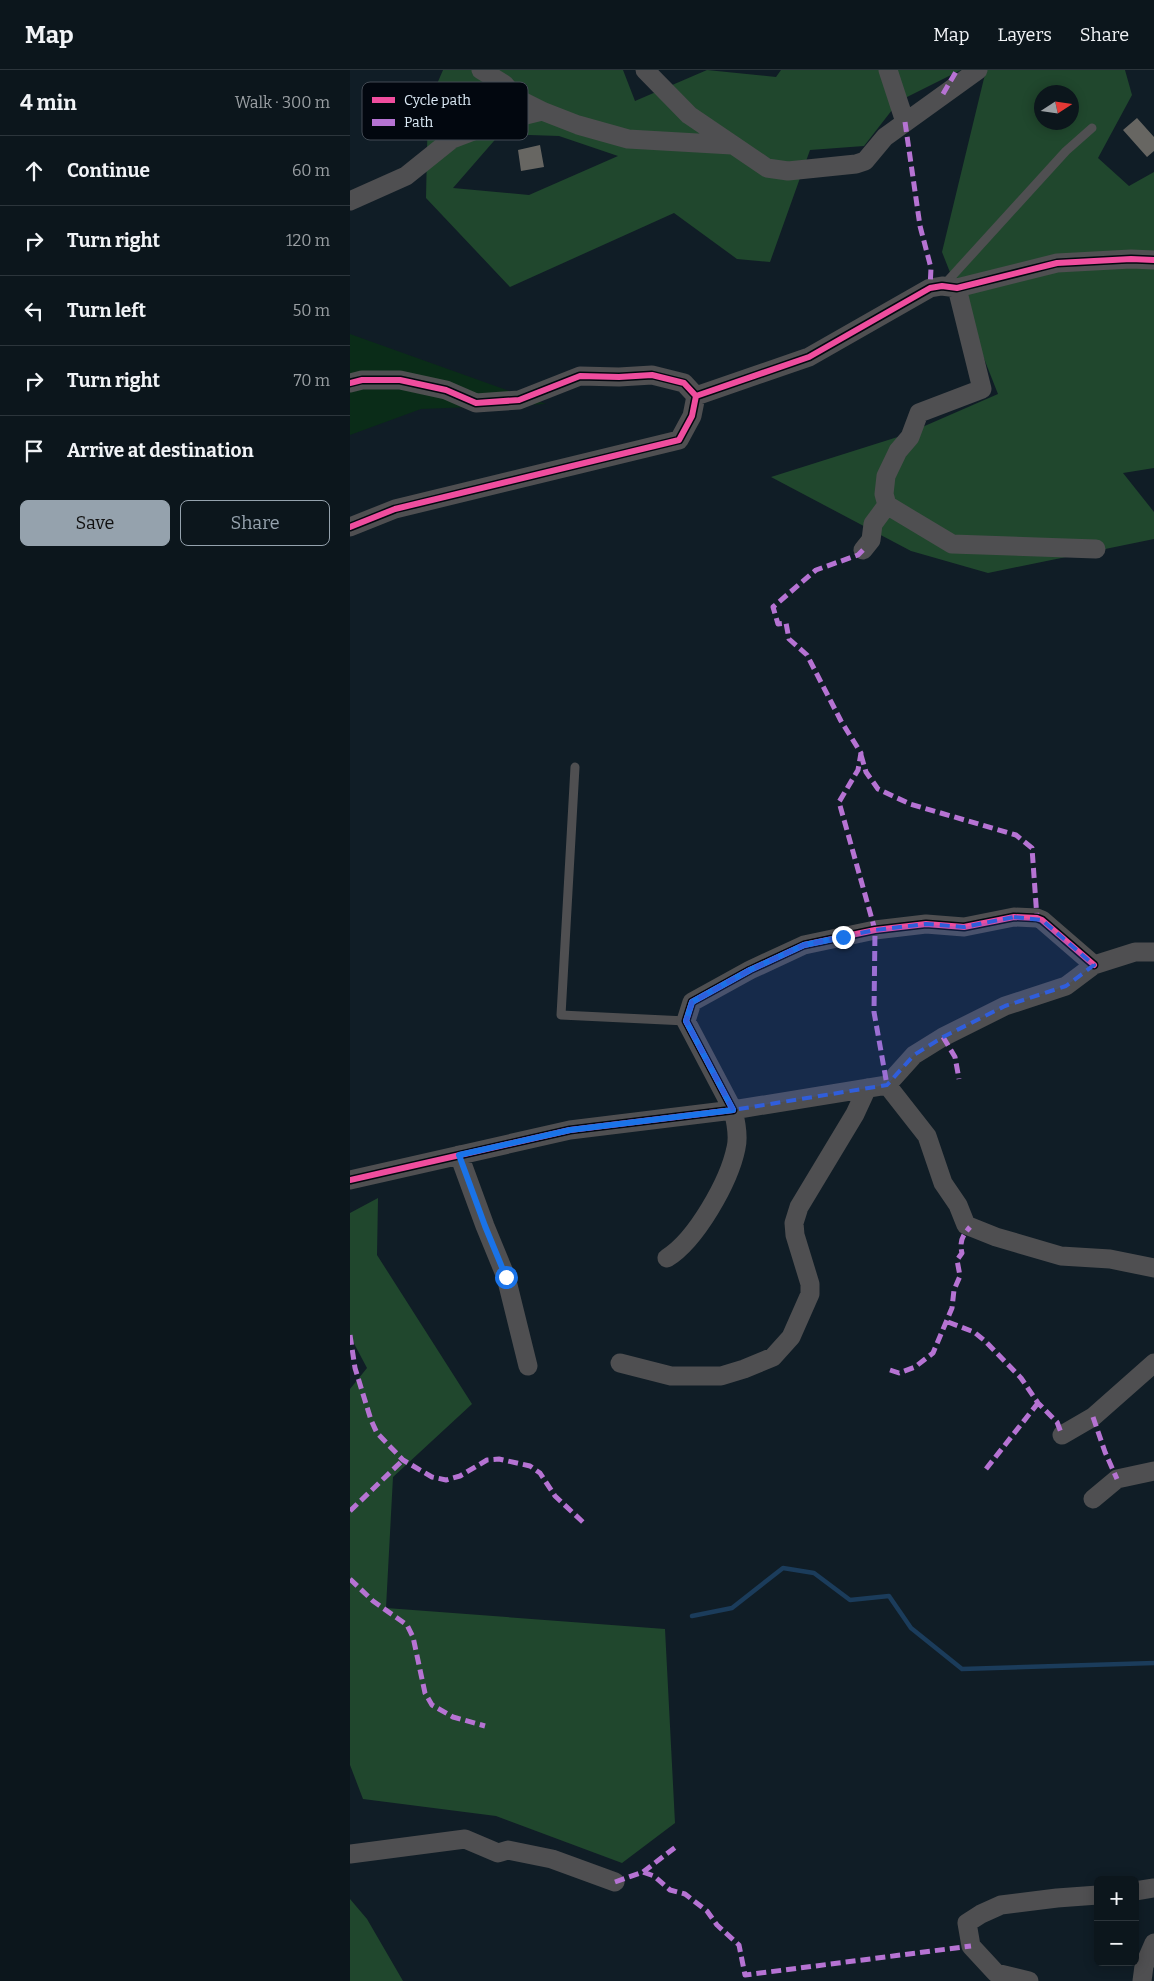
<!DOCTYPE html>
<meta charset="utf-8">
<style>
:root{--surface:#0c161c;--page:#1a2329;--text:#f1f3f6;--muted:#9a9fa3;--line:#2c353b;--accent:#95a2ad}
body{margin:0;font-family:Bitter,serif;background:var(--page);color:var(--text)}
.controls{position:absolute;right:15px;bottom:15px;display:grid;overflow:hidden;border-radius:8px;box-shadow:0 2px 12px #0003}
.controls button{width:45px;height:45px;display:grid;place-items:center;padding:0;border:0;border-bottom:1px solid var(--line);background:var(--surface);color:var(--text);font:25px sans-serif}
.compass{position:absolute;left:684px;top:15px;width:45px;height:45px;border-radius:50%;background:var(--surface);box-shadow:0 2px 12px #0003;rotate:78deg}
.stop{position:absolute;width:15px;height:15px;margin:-11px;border:4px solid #1a73e8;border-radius:50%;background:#fff}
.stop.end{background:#1a73e8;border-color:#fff;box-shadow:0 1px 5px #0008}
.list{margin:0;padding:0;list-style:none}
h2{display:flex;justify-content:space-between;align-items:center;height:65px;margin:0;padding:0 20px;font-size:21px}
h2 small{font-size:16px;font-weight:400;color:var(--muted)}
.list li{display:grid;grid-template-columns:32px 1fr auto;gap:15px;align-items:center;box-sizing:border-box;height:70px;padding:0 20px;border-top:1px solid var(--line)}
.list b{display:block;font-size:19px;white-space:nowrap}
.list em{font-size:16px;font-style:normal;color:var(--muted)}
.actions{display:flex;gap:10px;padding:15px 20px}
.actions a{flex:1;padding:11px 0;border:1px solid var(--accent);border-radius:8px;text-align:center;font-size:18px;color:var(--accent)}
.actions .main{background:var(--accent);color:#111}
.icon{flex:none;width:28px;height:28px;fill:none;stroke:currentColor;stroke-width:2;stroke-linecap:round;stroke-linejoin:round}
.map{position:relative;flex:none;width:804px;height:1911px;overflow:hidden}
header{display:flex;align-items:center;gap:30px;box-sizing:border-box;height:70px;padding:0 25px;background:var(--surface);border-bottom:1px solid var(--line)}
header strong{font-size:24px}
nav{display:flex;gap:28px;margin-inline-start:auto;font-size:18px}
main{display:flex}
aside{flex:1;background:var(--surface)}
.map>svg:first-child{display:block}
.green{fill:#0a2c18}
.forest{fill:#20472d;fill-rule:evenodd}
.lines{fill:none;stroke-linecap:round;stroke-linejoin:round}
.stream{stroke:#1b3c5b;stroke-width:4.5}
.building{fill:#676662}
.service{stroke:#4f4f51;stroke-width:9}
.minor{stroke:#4f4f51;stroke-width:19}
.quiet{stroke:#b673d3;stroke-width:5;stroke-dasharray:10 5;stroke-linecap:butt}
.cycleway-casing{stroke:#02070f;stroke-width:9}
.cycleway{stroke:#ef4d9e;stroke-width:6}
.route{stroke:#1a73e8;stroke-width:6}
.marked{fill:#305edb;fill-opacity:0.2;stroke:#305edb;stroke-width:4;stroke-dasharray:10 6;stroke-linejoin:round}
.key{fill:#02070f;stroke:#434b54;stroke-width:1}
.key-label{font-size:14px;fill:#dceaf6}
</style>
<header>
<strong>Map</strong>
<nav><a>Map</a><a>Layers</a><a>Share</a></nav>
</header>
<main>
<aside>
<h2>4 min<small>Walk · 300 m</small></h2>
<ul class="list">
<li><svg class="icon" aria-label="ahead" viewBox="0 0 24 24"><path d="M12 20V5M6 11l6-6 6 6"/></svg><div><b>Continue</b></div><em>60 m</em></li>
<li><svg class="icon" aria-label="right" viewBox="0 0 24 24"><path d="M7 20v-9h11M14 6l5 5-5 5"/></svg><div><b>Turn right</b></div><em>120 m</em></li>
<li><svg class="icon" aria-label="left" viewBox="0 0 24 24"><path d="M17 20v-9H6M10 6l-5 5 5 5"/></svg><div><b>Turn left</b></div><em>50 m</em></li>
<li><svg class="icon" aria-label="right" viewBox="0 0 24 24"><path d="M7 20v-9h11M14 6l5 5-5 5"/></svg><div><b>Turn right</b></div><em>70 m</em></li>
<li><svg class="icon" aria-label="arrive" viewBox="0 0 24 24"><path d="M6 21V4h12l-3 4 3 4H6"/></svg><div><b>Arrive at destination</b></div></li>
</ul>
<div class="actions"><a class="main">Save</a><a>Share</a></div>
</aside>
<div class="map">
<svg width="804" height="1911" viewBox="0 0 804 1911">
<rect width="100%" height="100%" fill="#101d26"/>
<path class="green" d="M0,264L196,334L71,339L0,365Z"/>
<path class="forest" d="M93,0H273L285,31L357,0L426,7L431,0H611L549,31L514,76L460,80L420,192L387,189L324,143L160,217L76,128L78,35ZM150,64L209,66L268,86L179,125L103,118Z
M636,0H775L782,25L748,88L779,116L804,102V398L773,403L804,442V469L638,503L561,481L421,407L554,365L648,324L592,182ZM692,22H722V52H692Z
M28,1128L27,1185L122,1334L43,1407L36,1538L315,1559L325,1753L272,1793L146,1746L13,1729L0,1695V1319L17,1298L0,1266V1143Z
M0,1829L17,1849L53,1911H0Z"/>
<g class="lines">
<path class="stream" d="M342,1546L382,1538L433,1498L464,1503L500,1530L539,1526L561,1558L612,1599L804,1593"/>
</g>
<path class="building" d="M787,48L804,67V81L797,87L773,60Z
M190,75L194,97L171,101L168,80Z"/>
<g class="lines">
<path class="service" d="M593,216L716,81L742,58
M225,697L211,945L336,951"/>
<path class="minor" d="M131,0L154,14L166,28L192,41L228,55L278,69L382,75
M295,0L339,45L417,98L438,101L506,94L515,91L535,67L628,0
M538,0L555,52
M0,131L56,106L102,69L144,53L192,41
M0,313L12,310H50L96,320L126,333L169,330L230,306L269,307L302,305L334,313L346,326L342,346L329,370L45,439L0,457
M346,326L459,287L580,218L592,216L607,218L707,193L781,189L804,190
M537,435L602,474L746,479
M513,480L521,470L523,454L537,435L534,424L536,406L548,381L560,367L569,343L632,319L607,218
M537,1015L577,1066L593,1113L608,1135L616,1155L646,1167L711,1186L760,1189L804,1198
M109,1085L135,1156L156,1207L178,1296
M0,1110L220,1060L383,1040L336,951L342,932L400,900L454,875L525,860L576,854L614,857L664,847L687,848L692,850L744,895
M317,1188C346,1170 379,1112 386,1078C389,1066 386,1052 383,1040L537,1015L564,985L593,967L655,936L716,916L744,895L785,882H804
M270,1293L321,1306H371L394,1299L423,1287L441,1267L460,1224V1214L445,1165L444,1153L449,1137L505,1044L517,1018
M712,1365L743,1347L804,1293
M743,1429L767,1409L804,1401
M0,1784L115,1769L148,1783L158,1780L202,1789L265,1812
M785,1821L804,1818
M679,1911L646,1903L621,1876L617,1853L631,1844L651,1835L707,1828L748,1825
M792,1911L794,1896L804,1873"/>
<path class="quiet" d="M593,24L607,0
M555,52L570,156L581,198L580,218
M513,480L508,485L466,500L423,537L428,554L436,553L439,569L457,585L491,651L511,683L508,700L489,732L525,860L524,942L537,1015
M511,685L516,702L528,719L560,734L666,765L682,778L687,848
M593,967L605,987L609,1009
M598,1252L624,1262L635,1271L671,1308L688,1333L707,1352L712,1365
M0,1265L5,1298L21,1350L27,1363L53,1390L82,1407L96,1410L110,1406L137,1390L149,1389L180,1396L190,1403L205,1426L236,1455
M540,1300L549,1303L565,1297L583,1283L602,1238L604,1220L610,1206L607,1190L612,1183C609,1171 613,1165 620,1157
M743,1347L755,1382L767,1409
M636,1399L688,1333
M0,1441L53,1390
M0,1509L23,1531L57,1555L63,1567L75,1623L82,1635L103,1647L135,1656
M293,1802L327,1776
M265,1812L293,1802L304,1806L320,1820L335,1824L357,1841L367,1855L389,1875L395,1905L621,1876"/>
<g class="cycleway-casing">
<path id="cycleway" d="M0,313L12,310H50L96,320L126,333L169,330L230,306L269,307L302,305L334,313L346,326L342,346L329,370L45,439L0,457
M346,326L459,287L580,218L592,216L607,218L707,193L781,189L804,190
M0,1110L220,1060L383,1040L336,951L342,932L400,900L454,875L525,860L576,854L614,857L664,847L687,848L692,850L744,895"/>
</g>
<use href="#cycleway" class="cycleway"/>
</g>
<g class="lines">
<path class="route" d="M156,1207L135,1156L109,1085L220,1060L383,1040L336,951L342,932L400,900L454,875L493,867"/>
</g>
<path class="marked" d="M664,847L692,850L744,895L716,916L655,936L593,967L564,985L537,1015L383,1040L336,951L342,932L400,900L454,875L525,860L576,854L614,857Z"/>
<rect x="12" y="12" width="166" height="58" rx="8" class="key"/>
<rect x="22" y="27" width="23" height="6" fill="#ef4d9e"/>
<rect x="22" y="49" width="23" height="7" fill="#b673d3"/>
<g class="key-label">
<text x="54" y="35">Cycle path</text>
<text x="54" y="57">Path</text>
</g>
</svg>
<div class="controls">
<button>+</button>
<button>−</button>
</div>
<svg class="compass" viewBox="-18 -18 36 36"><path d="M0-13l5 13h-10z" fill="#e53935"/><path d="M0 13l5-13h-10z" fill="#9a9fa3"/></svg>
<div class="stop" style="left:156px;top:1207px"></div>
<div class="stop end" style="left:493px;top:867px"></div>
</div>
</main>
